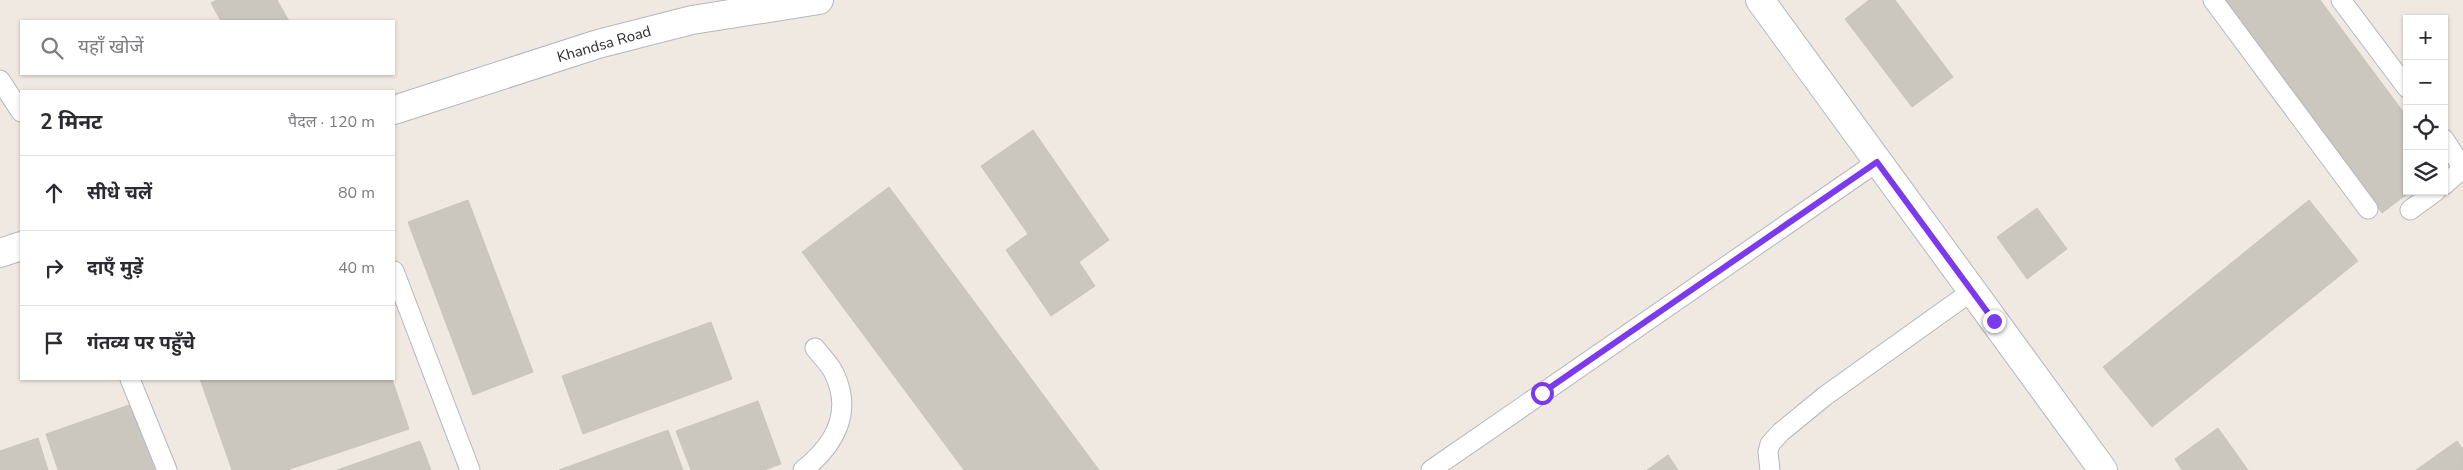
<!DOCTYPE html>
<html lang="hi">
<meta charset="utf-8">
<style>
:root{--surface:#fff;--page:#f7f7f7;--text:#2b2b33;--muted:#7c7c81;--line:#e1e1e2}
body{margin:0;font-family:"Nunito Sans","Noto Sans Devanagari",sans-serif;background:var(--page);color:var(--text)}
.controls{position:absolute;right:15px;top:15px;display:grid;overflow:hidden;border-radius:0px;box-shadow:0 1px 4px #0004}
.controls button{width:45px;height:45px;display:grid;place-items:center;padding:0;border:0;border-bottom:1px solid var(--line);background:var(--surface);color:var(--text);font:25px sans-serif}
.stop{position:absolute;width:15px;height:15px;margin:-11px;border:4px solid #7c3aed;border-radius:50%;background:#fff}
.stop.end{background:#7c3aed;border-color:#fff;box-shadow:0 1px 5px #0008}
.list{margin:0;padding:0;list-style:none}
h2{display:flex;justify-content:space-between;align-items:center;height:65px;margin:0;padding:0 20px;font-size:21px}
h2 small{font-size:16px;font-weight:400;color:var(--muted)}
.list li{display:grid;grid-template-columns:32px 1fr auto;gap:15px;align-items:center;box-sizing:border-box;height:75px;padding:0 20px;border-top:1px solid var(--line)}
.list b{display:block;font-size:19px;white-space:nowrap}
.list em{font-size:16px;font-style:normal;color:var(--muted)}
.icon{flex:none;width:28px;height:28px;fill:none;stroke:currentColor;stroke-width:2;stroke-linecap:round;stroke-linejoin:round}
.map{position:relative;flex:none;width:2463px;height:470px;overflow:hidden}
.search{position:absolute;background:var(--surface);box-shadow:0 1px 4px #0004;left:20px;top:20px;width:375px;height:55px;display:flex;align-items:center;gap:12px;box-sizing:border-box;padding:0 18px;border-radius:0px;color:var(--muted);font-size:19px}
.panel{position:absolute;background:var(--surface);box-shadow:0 1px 4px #0004;left:20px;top:90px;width:375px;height:290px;border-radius:0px}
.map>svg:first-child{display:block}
.building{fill:#cbc7bf;stroke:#cbc5ba}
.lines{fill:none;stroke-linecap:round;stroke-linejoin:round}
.lane-casing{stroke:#b4b7c1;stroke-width:21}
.street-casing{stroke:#b4b7c1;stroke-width:30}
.secondary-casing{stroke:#b4b7c1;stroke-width:30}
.lane{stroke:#fff;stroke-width:19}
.street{stroke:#fff;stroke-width:28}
.secondary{stroke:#fff;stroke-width:28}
.route{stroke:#7c3aed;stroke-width:6}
.labels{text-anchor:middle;stroke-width:4.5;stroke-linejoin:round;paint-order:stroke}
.street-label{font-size:15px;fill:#2e2e2e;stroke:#fff}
</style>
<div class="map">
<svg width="2463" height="470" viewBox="0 0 2463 470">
<rect width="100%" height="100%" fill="#efe9e1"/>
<path class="building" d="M217,0H277L289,21H221L211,3Z
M1869,0H1895L1953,77L1912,107L1845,19Z
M2225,0H2320L2407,117V191H2411L2382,213Z
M1033,130L1109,240L1079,262L1095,286L1051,316L1006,250L1028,234L981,166Z
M889,187L1099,470H964L802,252Z
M468,200L533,372L473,395L408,222Z
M2309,200L2358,261L2152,427L2103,367Z
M2037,208L2067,249L2027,279L1997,237Z
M711,322L732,379L583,434L562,376Z
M200,379H392L409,429L287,470H232Z
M758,401L781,464L764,470H691L676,431Z
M132,404L155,470H58L46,434Z
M2218,428L2248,470H2182L2175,459Z
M668,430L683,470H559Z
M38,438L48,470H0V451Z
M420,441L431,470H337Z
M2457,441L2463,449V470H2416Z
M1668,455L1678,470H1647Z"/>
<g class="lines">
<g class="lane-casing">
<path id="lane" d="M2213,0L2368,209
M2341,0L2407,88
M0,80L21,112
M2444,139L2459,162L2460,171L2444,185
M2410,210L2436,191
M394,271L470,470
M130,379L167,470
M803,470C835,445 853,412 834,373C830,364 821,356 815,348
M1431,470L1877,162
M1770,470L1768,452L1770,444L1781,432L1825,396L1972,291"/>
</g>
<g class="street-casing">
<path id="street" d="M1760,0L2103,470"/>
</g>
<g class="secondary-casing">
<path id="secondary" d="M394,110L598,44L692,20L819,0
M0,253L21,246"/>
</g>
<use href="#lane" class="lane"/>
<use href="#street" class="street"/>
<use href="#secondary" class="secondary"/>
</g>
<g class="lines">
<path class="route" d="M1542,393L1877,162L1994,321"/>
</g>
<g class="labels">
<g class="street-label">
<text transform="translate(604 44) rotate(-16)" y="5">Khandsa Road</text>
</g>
</g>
</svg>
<div class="controls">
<button>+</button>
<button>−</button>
<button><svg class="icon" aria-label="locate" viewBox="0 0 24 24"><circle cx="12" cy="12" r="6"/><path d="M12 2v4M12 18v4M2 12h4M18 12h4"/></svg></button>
<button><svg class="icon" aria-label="layers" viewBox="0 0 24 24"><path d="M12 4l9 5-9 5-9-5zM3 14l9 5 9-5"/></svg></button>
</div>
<div class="stop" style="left:1542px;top:393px"></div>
<div class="stop end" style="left:1994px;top:321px"></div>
<div class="search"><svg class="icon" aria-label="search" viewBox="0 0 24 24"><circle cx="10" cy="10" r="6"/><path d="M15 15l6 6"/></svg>यहाँ खोजें</div>
<section class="panel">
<h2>2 मिनट<small>पैदल · 120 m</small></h2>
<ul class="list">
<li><svg class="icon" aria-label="ahead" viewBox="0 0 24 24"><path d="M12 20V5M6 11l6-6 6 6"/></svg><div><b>सीधे चलें</b></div><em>80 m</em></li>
<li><svg class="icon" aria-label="right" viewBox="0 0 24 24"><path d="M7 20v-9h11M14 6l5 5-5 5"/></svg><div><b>दाएँ मुड़ें</b></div><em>40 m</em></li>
<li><svg class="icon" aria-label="arrive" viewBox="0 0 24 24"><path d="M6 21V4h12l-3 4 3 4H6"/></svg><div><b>गंतव्य पर पहुँचे</b></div></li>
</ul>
</section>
</div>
